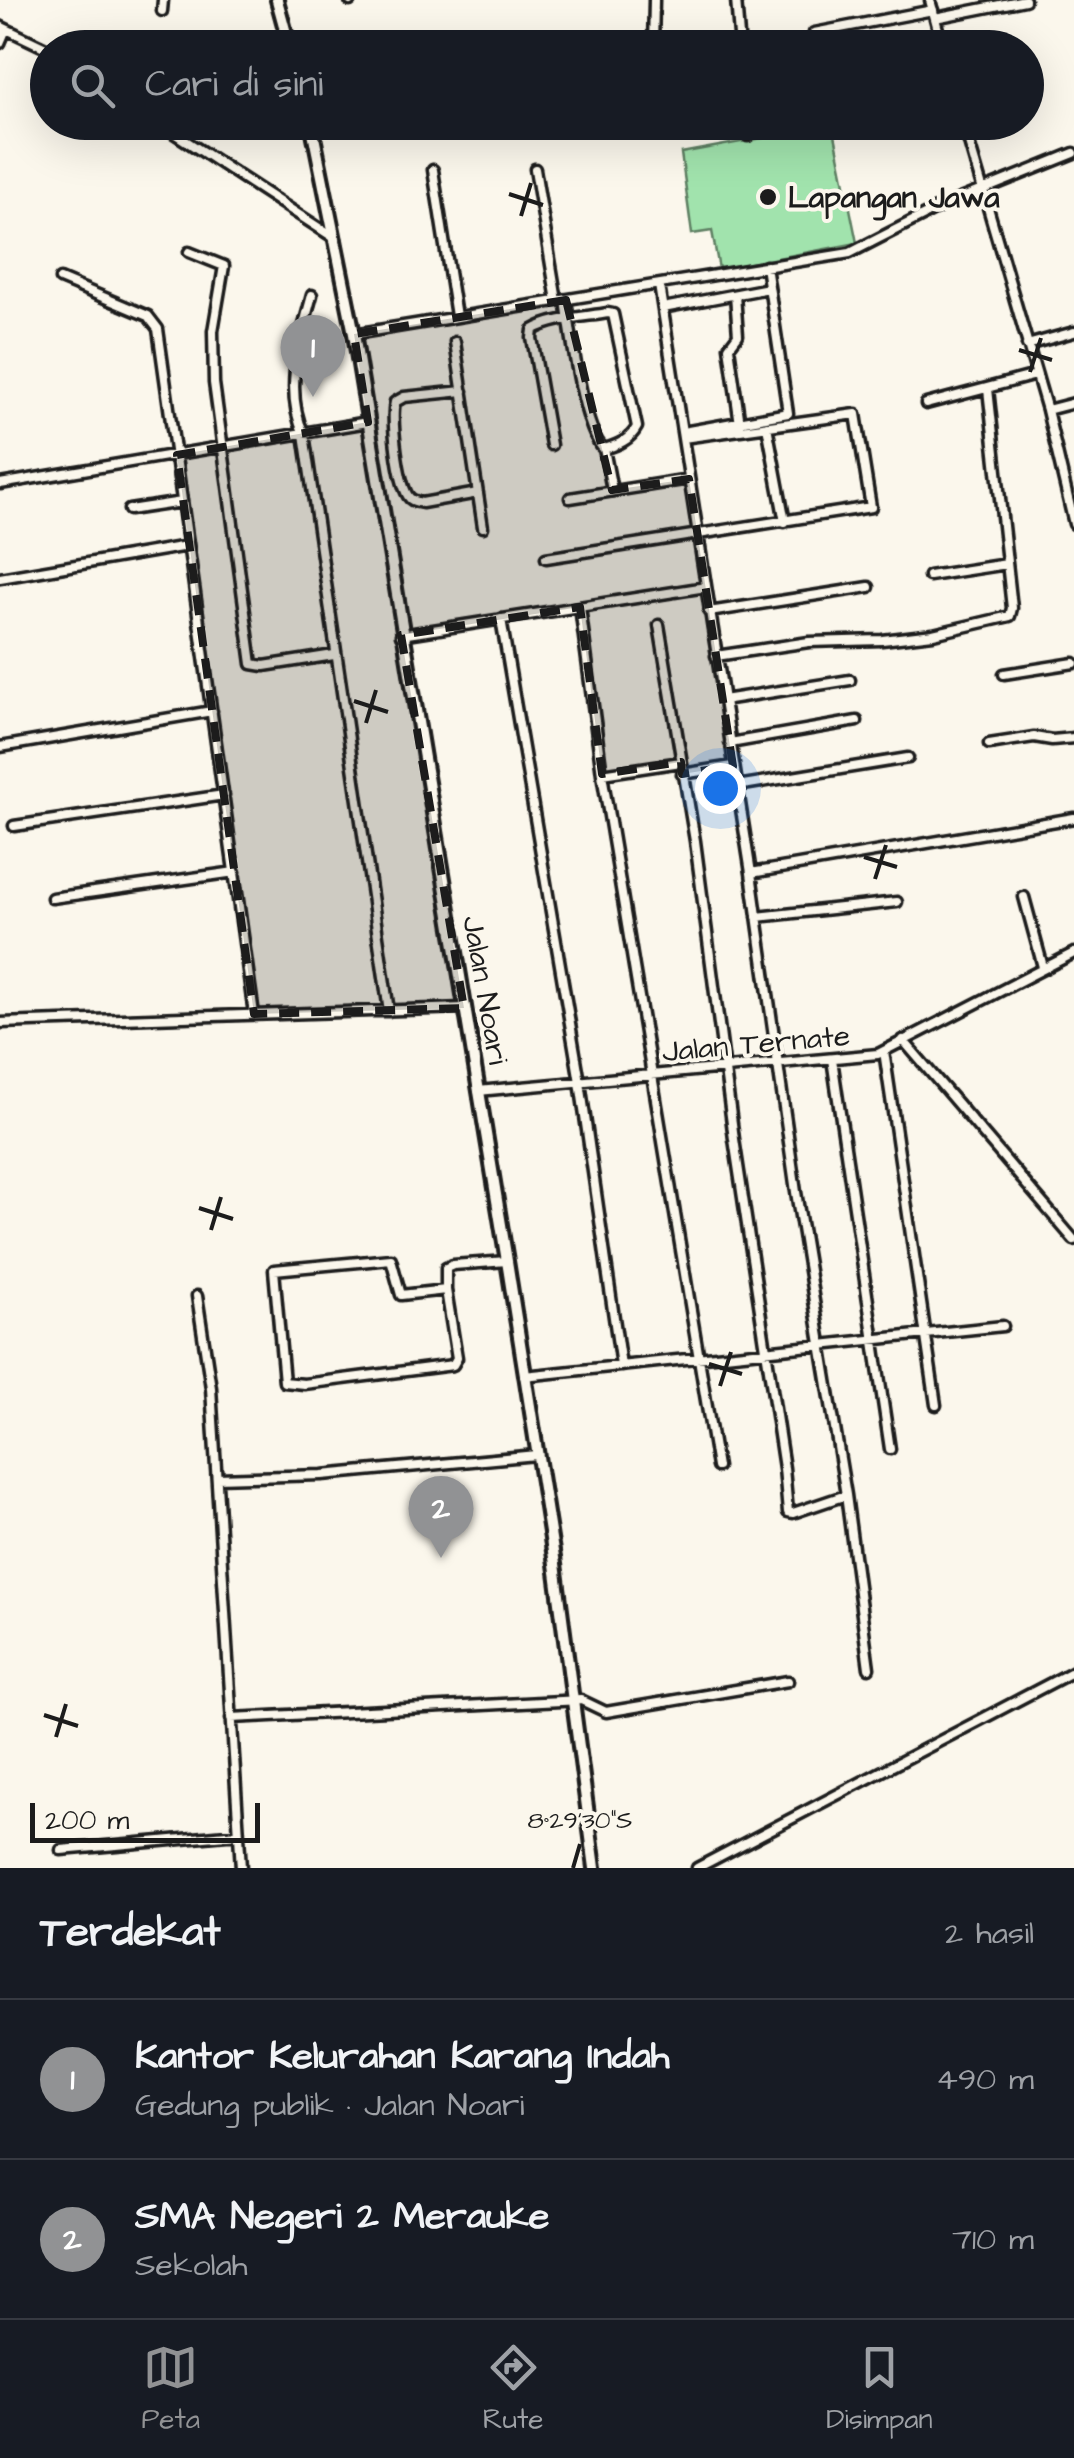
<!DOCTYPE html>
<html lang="id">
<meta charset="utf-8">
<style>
:root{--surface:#171b24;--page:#20242c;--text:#f1f3f6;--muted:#9ea1a6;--line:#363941;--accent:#919294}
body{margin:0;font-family:"Architects Daughter",sans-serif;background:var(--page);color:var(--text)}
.scale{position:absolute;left:30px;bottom:25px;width:230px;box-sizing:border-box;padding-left:10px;border:5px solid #1c1c1c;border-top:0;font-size:28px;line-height:35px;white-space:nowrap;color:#1c1c1c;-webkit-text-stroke:8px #fbf7ec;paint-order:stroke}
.you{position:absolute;left:720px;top:788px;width:35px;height:35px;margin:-25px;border:8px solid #fff;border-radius:50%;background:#1a73e8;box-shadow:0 0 0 15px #1a73e833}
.badge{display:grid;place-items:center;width:65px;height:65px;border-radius:50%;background:var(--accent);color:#fff;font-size:32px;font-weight:700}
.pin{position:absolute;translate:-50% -82px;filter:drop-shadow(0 2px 5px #0008)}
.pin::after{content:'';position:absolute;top:52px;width:35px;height:30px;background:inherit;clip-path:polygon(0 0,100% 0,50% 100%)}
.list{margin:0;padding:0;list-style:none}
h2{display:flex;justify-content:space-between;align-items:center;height:130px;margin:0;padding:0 40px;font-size:42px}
h2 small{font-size:32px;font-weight:400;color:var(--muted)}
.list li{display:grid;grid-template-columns:65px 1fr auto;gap:30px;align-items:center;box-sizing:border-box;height:160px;padding:0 40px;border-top:2px solid var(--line)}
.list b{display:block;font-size:38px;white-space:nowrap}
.list p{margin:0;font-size:32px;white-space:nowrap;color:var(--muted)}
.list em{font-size:32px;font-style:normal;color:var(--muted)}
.icon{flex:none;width:55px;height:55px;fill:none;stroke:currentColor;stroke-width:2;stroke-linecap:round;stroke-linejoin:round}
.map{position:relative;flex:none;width:1074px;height:1868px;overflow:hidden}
.search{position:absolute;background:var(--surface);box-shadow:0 10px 40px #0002;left:30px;right:30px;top:30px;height:110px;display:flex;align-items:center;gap:25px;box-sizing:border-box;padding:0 35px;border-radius:55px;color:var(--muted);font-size:38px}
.sheet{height:450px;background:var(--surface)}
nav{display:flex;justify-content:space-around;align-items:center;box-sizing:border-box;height:140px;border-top:2px solid var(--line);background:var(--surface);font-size:28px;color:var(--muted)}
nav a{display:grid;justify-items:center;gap:5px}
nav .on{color:var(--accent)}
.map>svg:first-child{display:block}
.pitch{fill:#a1e3ad;stroke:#5e8064;stroke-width:2.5}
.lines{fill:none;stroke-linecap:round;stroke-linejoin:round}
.minor-casing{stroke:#1c1c1c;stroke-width:15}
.tertiary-casing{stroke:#1c1c1c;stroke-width:18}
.minor{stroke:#fbf7ec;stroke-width:8}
.tertiary{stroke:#fbf7ec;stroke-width:10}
.marked{fill:#1c1c1c;fill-opacity:0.2;stroke:#1c1c1c;stroke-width:8;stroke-dasharray:20 12;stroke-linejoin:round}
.ticks{fill:none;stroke:#1c1c1c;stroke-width:4}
.poi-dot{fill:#1c1c1c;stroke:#fbf7ec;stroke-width:4}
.labels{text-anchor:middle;stroke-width:8;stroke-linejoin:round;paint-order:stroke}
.poi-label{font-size:30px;font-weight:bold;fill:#1c1c1c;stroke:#fbf7ec;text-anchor:start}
.street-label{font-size:30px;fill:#1c1c1c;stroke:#fbf7ec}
.ticks-label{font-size:25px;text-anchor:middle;fill:#1c1c1c;stroke:#fbf7ec;stroke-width:8;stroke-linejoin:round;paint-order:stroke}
</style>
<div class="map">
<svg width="1074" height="1868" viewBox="0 0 1074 1868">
<rect width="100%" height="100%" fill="#fbf7ec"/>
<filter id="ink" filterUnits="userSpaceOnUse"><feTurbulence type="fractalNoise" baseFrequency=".01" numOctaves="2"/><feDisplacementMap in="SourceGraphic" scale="20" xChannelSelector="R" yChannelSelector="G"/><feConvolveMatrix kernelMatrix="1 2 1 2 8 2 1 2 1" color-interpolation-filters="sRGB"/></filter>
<g filter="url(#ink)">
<path class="pitch" d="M833,125L857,243L719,269L712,231L692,234L681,153Z"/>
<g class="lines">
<g class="minor-casing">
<path id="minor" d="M736,0L740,48
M930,0L943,48
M350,1L351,0
M162,11L163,0
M935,18L1025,0
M0,26L48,49
M814,33L933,10
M0,43L6,29
M653,48L654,0
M157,122L336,239
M747,122L748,136
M963,122L1047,410L1074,524
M535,169L557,301
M433,170L456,316
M189,252L224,266L213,331L214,383L252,664L264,666L334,655
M60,279L148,316L158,329L254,1014
M659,285L751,873L796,1192L846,1495L869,1668
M312,295C300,340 283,390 304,434L389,1011
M735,295L738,335L729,347L740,424
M663,308L769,288
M354,334L850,253L940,207L1074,153
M455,342L483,527
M1027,345L1074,332
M463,391L404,397L395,402C391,420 398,480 408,496C412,502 416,501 422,503L478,493
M926,404L1036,375
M1047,410L1074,403
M767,426L785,522
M683,432L788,413L766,266
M551,445L532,338L533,330C553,318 585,317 608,313L613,314L637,427C630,440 618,445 604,449C584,434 570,328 566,300
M604,449L612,490
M0,484L368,422
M570,498L689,479
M129,510L182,502
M546,558L871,507L856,414L683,438
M929,576L1007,564
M0,578L187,546
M580,607L602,774L717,1467
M709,612L869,587
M501,619L580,1082L621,1366
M659,625L695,841L734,1139L784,1468L788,1512L793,1513L846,1495
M401,635L706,587
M716,656L809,642L882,640L933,634L1010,616L1012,608L988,389
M1004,674L1074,663
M723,700L850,680
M730,743L857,721
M989,744L1034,737L1052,740L1074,738
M0,747L212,711
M602,774L681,762
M682,774L733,766
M737,786L908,758
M14,826L224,795
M751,873L1074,818
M1024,897L1043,967
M52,898L235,872
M757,917L897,902
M0,1023L464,1008
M903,1040L1074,1240
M884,1051L936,1405
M832,1059L890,1449
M478,1091L878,1054L1074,953
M446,1290L401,1295L391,1259L274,1270L284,1382L304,1384L453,1365L457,1358L446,1290V1268L453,1265L507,1261
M197,1296L211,1388L241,1868
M524,1376L1003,1326
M217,1478L322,1475L536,1455
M231,1718L581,1700L606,1712L788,1681
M61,1850L238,1834
M697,1868L1074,1671"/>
</g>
<g class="tertiary-casing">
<path id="tertiary" d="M277,0L290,48
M311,122L354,334L507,1261L555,1564L595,1868"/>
</g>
<use href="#minor" class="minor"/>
<use href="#tertiary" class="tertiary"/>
</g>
</g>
<path class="marked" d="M566,300L612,490L689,479L733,766L682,774L681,762L602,774L580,607L401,635L464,1008L254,1014L177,455L368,422L354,334Z"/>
<path class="ticks" d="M509,194L543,205M521,216L531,183M1019,350L1052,360M1030,372L1041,338M354,701L388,712M366,723L376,690M864,857L897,867M875,879L886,845M199,1208L233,1219M211,1230L221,1197M709,1364L742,1374M720,1386L731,1352M44,1715L78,1726M56,1737L66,1704M573,1868L580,1844"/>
<circle class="poi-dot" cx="768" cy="197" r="10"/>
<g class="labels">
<g class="poi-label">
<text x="788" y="207">Lapangan Jawa</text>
</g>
<g class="street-label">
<text transform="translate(486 990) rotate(80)" y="10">Jalan Noari</text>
<text transform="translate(756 1043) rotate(-5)" y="10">Jalan Ternate</text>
</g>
</g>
<g class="ticks-label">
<text x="580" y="1828">8°29'30"S</text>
</g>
</svg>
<div class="scale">200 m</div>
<div class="you"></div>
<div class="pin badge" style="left:313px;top:397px">1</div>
<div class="pin badge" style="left:441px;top:1558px">2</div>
<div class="search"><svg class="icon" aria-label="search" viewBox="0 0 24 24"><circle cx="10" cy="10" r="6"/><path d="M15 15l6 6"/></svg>Cari di sini</div>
</div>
<section class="sheet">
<h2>Terdekat<small>2 hasil</small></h2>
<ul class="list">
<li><span class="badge">1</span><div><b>Kantor Kelurahan Karang Indah</b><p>Gedung publik · Jalan Noari</p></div><em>490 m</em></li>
<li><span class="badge">2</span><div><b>SMA Negeri 2 Merauke</b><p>Sekolah</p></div><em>710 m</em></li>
</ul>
</section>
<nav>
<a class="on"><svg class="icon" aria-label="map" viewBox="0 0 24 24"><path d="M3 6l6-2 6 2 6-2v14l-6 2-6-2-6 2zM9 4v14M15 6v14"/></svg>Peta</a>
<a><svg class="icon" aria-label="directions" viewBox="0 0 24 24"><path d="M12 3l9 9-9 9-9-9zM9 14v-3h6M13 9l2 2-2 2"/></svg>Rute</a>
<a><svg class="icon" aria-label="saved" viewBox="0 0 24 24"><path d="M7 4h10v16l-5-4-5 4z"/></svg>Disimpan</a>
</nav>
